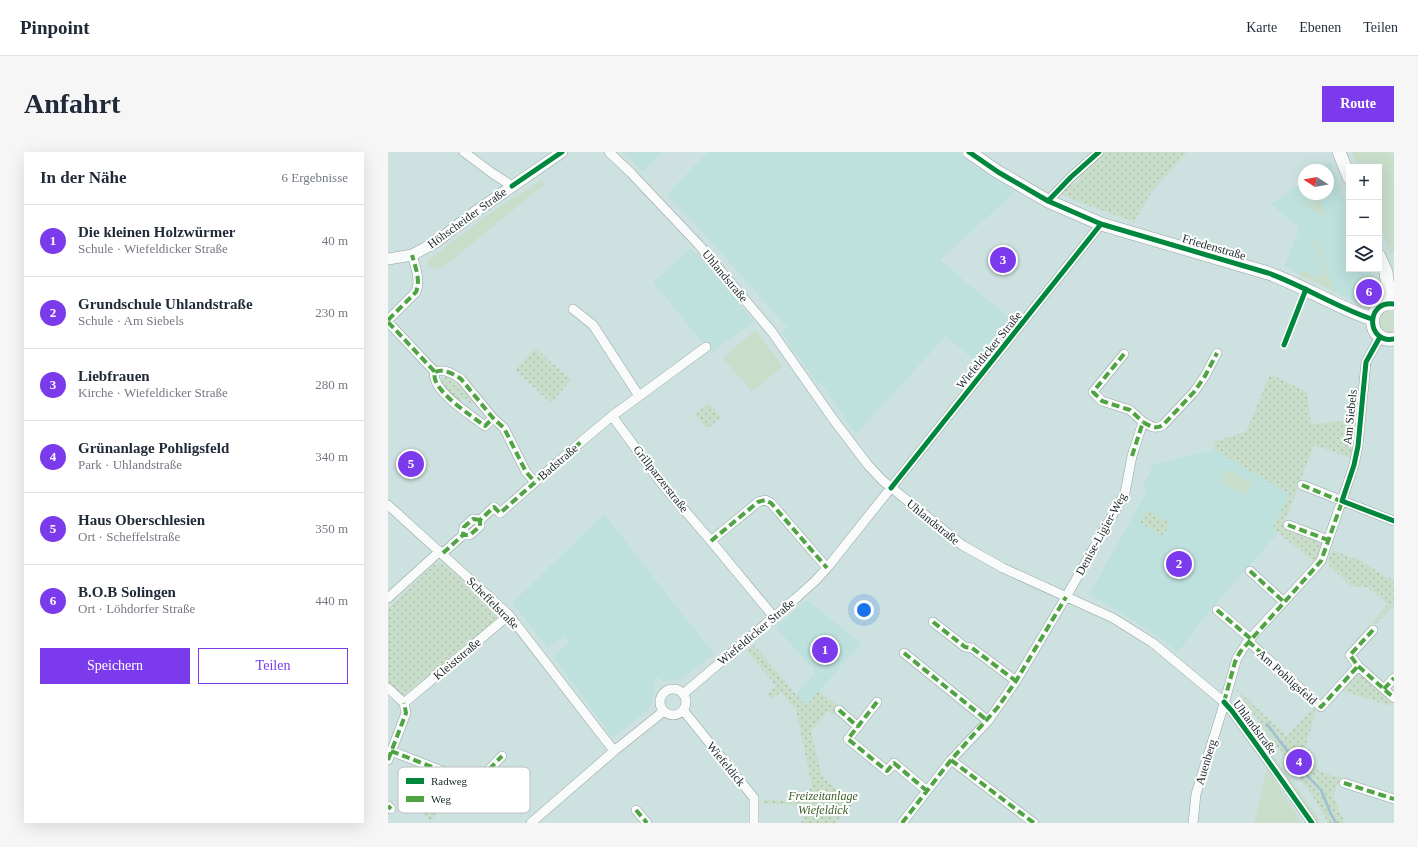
<!DOCTYPE html>
<html lang="de">
<meta charset="utf-8">
<style>
:root{--surface:#fff;--page:#f6f6f7;--text:#1f2937;--muted:#747a83;--line:#e0e1e3;--accent:#7c3aed}
body{margin:0;font-family:Georgia,serif;background:var(--page);color:var(--text)}
.controls{position:absolute;right:12px;top:12px;display:grid;overflow:hidden;border-radius:0px;box-shadow:0 4px 16px #0002}
.controls button{width:36px;height:36px;display:grid;place-items:center;padding:0;border:0;border-bottom:1px solid var(--line);background:var(--surface);color:var(--text);font:20px sans-serif}
.compass{position:absolute;left:910px;top:12px;width:36px;height:36px;border-radius:50%;background:var(--surface);box-shadow:0 4px 16px #0002;rotate:281deg}
.you{position:absolute;left:476px;top:458px;width:14px;height:14px;margin:-10px;border:3px solid #fff;border-radius:50%;background:#1a73e8;box-shadow:0 0 0 6px #1a73e833}
.badge{display:grid;place-items:center;width:26px;height:26px;border-radius:50%;background:var(--accent);color:#fff;font-size:13px;font-weight:700}
.pin{position:absolute;translate:-50% -50%;border:2px solid #fff;box-shadow:0 1px 4px #0006}
.list{margin:0;padding:0;list-style:none}
h2{display:flex;justify-content:space-between;align-items:center;height:52px;margin:0;padding:0 16px;font-size:17px}
h2 small{font-size:13px;font-weight:400;color:var(--muted)}
.list li{display:grid;grid-template-columns:26px 1fr auto;gap:12px;align-items:center;box-sizing:border-box;height:72px;padding:0 16px;border-top:1px solid var(--line)}
.list b{display:block;font-size:15px;white-space:nowrap}
.list p{margin:0;font-size:13px;white-space:nowrap;color:var(--muted)}
.list em{font-size:13px;font-style:normal;color:var(--muted)}
.actions{display:flex;gap:8px;padding:12px 16px}
.actions a{flex:1;padding:9px 0;border:1px solid var(--accent);border-radius:0px;text-align:center;font-size:14px;color:var(--accent)}
.actions .main{background:var(--accent);color:#fff}
.icon{flex:none;width:22px;height:22px;fill:none;stroke:currentColor;stroke-width:2;stroke-linecap:round;stroke-linejoin:round}
.map{position:relative;flex:none;width:1006px;height:671px;overflow:hidden;border-radius:0px}
header{display:flex;align-items:center;gap:24px;box-sizing:border-box;height:56px;padding:0 20px;background:var(--surface);border-bottom:1px solid var(--line)}
header strong{font-size:19px}
nav{display:flex;gap:22px;margin-inline-start:auto;font-size:14px}
.intro{display:flex;align-items:center;justify-content:space-between;box-sizing:border-box;height:96px;padding:0 24px}
h1{margin:0;font-size:28px}
.button{padding:10px 18px;border-radius:0px;background:var(--accent);color:#fff;font-size:14px;font-weight:700}
main{display:flex;gap:24px;padding:0 24px}
aside{flex:1;background:var(--surface);border-radius:0px;box-shadow:0 4px 16px #0002}
.map>svg:first-child{display:block}
.built{fill:#bee1dd}
.grass{fill:#c9ddcb}
.park{fill:url(#park-dots)}
.lines{fill:none;stroke-linecap:round;stroke-linejoin:round}
.stream{stroke:#9ec0d6;stroke-width:2.5}
.minor-casing{stroke:#94a3a2;stroke-width:10}
.tertiary-casing{stroke:#94a3a2;stroke-width:12}
.secondary-casing{stroke:#94a3a2;stroke-width:14}
.minor{stroke:#f8fbfa;stroke-width:9}
.tertiary{stroke:#f8fbfa;stroke-width:11}
.secondary{stroke:#f8fbfa;stroke-width:13}
.quiet{stroke:#4fa342;stroke-width:4;stroke-dasharray:8 4;stroke-linecap:butt}
.cycleway-casing{stroke:#fff;stroke-width:8}
.cycleway{stroke:#00873e;stroke-width:5}
.labels{text-anchor:middle;stroke-width:4;stroke-linejoin:round;paint-order:stroke}
.street-label{font-size:12px;fill:#1a2827;stroke:#fff}
.park-label{font-size:12px;font-style:italic;fill:#3b5c23;stroke:#fff}
.key{fill:#fff;stroke:#babebe;stroke-width:1}
.key-label{font-size:11px;fill:#1a2827}
</style>
<header>
<strong>Pinpoint</strong>
<nav><a>Karte</a><a>Ebenen</a><a>Teilen</a></nav>
</header>
<div class="intro"><h1>Anfahrt</h1><a class="button">Route</a></div>
<main>
<aside>
<h2>In der Nähe<small>6 Ergebnisse</small></h2>
<ul class="list">
<li><span class="badge">1</span><div><b>Die kleinen Holzwürmer</b><p>Schule · Wiefeldicker Straße</p></div><em>40 m</em></li>
<li><span class="badge">2</span><div><b>Grundschule Uhlandstraße</b><p>Schule · Am Siebels</p></div><em>230 m</em></li>
<li><span class="badge">3</span><div><b>Liebfrauen</b><p>Kirche · Wiefeldicker Straße</p></div><em>280 m</em></li>
<li><span class="badge">4</span><div><b>Grünanlage Pohligsfeld</b><p>Park · Uhlandstraße</p></div><em>340 m</em></li>
<li><span class="badge">5</span><div><b>Haus Oberschlesien</b><p>Ort · Scheffelstraße</p></div><em>350 m</em></li>
<li><span class="badge">6</span><div><b>B.O.B Solingen</b><p>Ort · Löhdorfer Straße</p></div><em>440 m</em></li>
</ul>
<div class="actions"><a class="main">Speichern</a><a>Teilen</a></div>
</aside>
<div class="map">
<svg width="1006" height="671" viewBox="0 0 1006 671">
<defs>
<pattern id="park-dots" width="8" height="8" patternUnits="userSpaceOnUse"><rect width="8" height="8" fill="#c9ddcb"/><path d="M2 2h.1M6 6h.1" fill="none" stroke="#acbeae" stroke-width="1.8" stroke-linecap="round"/></pattern>
</defs>
<rect width="100%" height="100%" fill="#cde2e0"/>
<path class="built" d="M235,0H275L254,20Z
M320,0H569L582,11L627,40L552,108L624,168L589,211L558,184L468,282L432,230L430,232L393,181L399,175L309,74L278,43Z
M942,10L961,60V117H982L988,135L989,143L968,150L896,115L912,76L883,52L916,29V42H940V18H932Z
M303,96L334,128L366,170L323,201L265,130Z
M826,297L901,342L886,376L891,380L822,458L790,500L767,483L739,464L701,443L759,339L754,336L765,313Z
M216,362L326,502L294,527L275,530L271,525L264,530L267,535L263,555L225,586L165,504L181,491L176,484L160,496L124,451Z
M419,448L473,491L418,554L408,542L427,520L388,475Z"/>
<path class="grass" d="M964,0H998L1006,3V99L1003,103L991,70V15H970Z
M154,28L157,32L54,116C47,117 42,118 38,112L40,108L102,61Z
M927,42H930L937,63L934,64L917,50L919,48L923,52L930,47Z
M927,86L947,139L911,123L913,118L921,121L924,126L938,121L927,92L923,93Z
M1000,159L1006,161V180L999,181L993,178L990,168L993,162Z
M367,178L395,214L364,240L335,206Z
M839,317L864,331L858,343L832,329Z
M858,565L929,663L932,671H929L924,663L856,568V566Z
M879,616L914,671H866Z"/>
<path class="park" d="M717,0H799L763,41L746,70L683,47L676,44L674,41C677,36 685,30 690,30L692,22Z
M147,196L183,228L163,251L127,218Z
M882,222L919,240L923,272L967,268L963,306L926,293L896,372L933,389L936,393L930,407L926,410L885,376L901,342L826,297L827,289L858,280Z
M59,224L70,229L89,251H81L79,247L76,246L71,251L52,231L55,226Z
M322,251L333,265L319,277L307,262Z
M759,358L782,371L775,384L752,371Z
M944,398L974,409L996,424L1006,428V455L1003,456L987,473L984,470L1000,452L979,435L963,434L939,411Z
M51,410L57,413L109,460L111,464L109,468L17,543L14,544L0,531V457L45,413Z
M366,493L418,554L431,539L453,556L446,563L440,559L423,579L434,624L465,651L448,671H413L416,659L408,653L375,652V648L409,649L424,635L408,558L393,540L384,547L380,541L388,534L359,499Z
M974,522L1003,551L1002,554L953,538L966,523Z
M846,535L899,584L925,557L928,559L915,602L931,619L952,626L945,644L957,671H940L928,649Z
M51,654L43,671L34,659Z"/>
<g class="lines">
<path class="stream" d="M879,572L913,617L933,638L943,662L948,671"/>
<g class="minor-casing">
<path id="minor" d="M76,0L104,21L124,34
M221,0L243,21L311,93L384,180L445,267L480,313L494,328L574,393L615,416L725,466L765,491L836,550L844,559L895,629L924,671
M660,49L683,25L711,0
M185,157L205,173L251,244
M0,168L28,140C33,128 27,114 24,103
M0,170L47,220C41,237 84,264 97,274L105,266
M736,202L705,240L714,249L742,258L755,270
M47,220C55,216 66,222 73,227L105,266L116,276L138,320L147,330
M224,264L274,332L323,389L386,465
M914,333L1006,369
M0,353L121,463L226,599
M92,368L85,367L76,375L75,383H82L92,374V368L106,355L112,361L194,289L224,264L318,195
M900,373L940,388
M323,389L370,350L377,348L383,351L439,416
M55,401L75,383
M862,419L896,450
M0,446L52,399
M829,458L863,487
M545,470L577,495L584,496L628,529
M985,478L962,503L970,514L1006,546
M860,489L933,555L970,514
M516,501L600,569
M0,536L16,551L18,561L0,608
M996,537L1006,526
M272 550a13 13 0 1 1 26 0a13 13 0 1 1-26 0Z
M295,542L407,447L427,429L439,416L713,72
M489,550L460,587L499,619L506,611L539,639
M16,551L121,463
M295,558L366,646V671
M451,558L470,575
M3,599L57,620L73,640L87,632L114,604
M563,608L646,671
M956,631L1006,647
M0,654L3,657
M248,658L259,671
M143,671L226,599L276,559
M514,671L563,608L600,569L628,529L678,445L737,341L744,304L755,270C762,274 768,278 775,273L806,240L817,224L829,201
M805,671L808,642L833,562L849,506L860,489L933,409L966,313L970,294L978,210L992,185"/>
</g>
<g class="tertiary-casing">
<path id="tertiary" d="M0,107L24,103L48,90L87,60L174,0"/>
</g>
<g class="secondary-casing">
<path id="secondary" d="M581,0L610,20L660,49L713,72L880,121C916,134 948,155 984,167
M951,0L961,25
M991,104L998,120L1002,152
M1006,152C977,148 978,192 1006,187"/>
</g>
<use href="#minor" class="minor"/>
<use href="#tertiary" class="tertiary"/>
<use href="#secondary" class="secondary"/>
<path class="quiet" d="M0,168L28,140C33,128 27,114 24,103
M0,170L47,220C41,237 84,264 97,274L105,266
M736,202L705,240L714,249L742,258L755,270
M47,220C55,216 66,222 73,227L105,266L116,276L138,320L147,330
M744,304L755,270C762,274 768,278 775,273L806,240L817,224L829,201
M914,333L957,351
M92,368L85,367L76,375L75,383H82L92,374V368L106,355L112,361L194,289
M900,373L940,388
M323,389L370,350L377,348L383,351L439,416
M55,401L75,383
M862,419L896,450
M829,458L863,487
M545,470L577,495L584,496L628,529
M985,478L962,503L970,514L1006,546
M860,489L933,555L970,514
M516,501L600,569
M996,537L1006,526
M489,550L460,587L499,619L506,611L539,639
M836,550L847,510L852,500L933,409L955,347
M451,558L470,575
M3,599L57,620L73,640L87,632L114,604
M0,608L18,561L16,551
M563,608L646,671
M956,631L1006,647
M0,654L3,657
M248,658L259,671
M514,671L563,608L610,555L628,529L678,445"/>
<g class="cycleway-casing">
<path id="cycleway" d="M581,0L610,20L660,49L713,72L880,121C916,134 948,155 984,167
M124,34L174,0
M660,49L683,25L711,0
M1006,152C977,148 978,192 1006,187
M992,185L978,210L970,294L966,313L954,349L1006,369
M896,193L918,137
M503,336L713,72
M836,550L844,559L868,592L924,671"/>
</g>
<use href="#cycleway" class="cycleway"/>
</g>
<g class="labels">
<g class="street-label">
<text transform="translate(79 66) rotate(-36)" y="4">Höhscheider Straße</text>
<text transform="translate(826 95) rotate(16)" y="4">Friedenstraße</text>
<text transform="translate(337 124) rotate(50)" y="4">Uhlandstraße</text>
<text transform="translate(601 198) rotate(-51)" y="4">Wiefeldicker Straße</text>
<text transform="translate(962 265) rotate(-84)" y="4">Am Siebels</text>
<text transform="translate(170 310) rotate(-41)" y="4">Badstraße</text>
<text transform="translate(273 327) rotate(52)" y="4">Grillparzerstraße</text>
<text transform="translate(545 370) rotate(39)" y="4">Uhlandstraße</text>
<text transform="translate(713 382) rotate(-61)" y="4">Denise-Ligier-Weg</text>
<text transform="translate(105 451) rotate(45)" y="4">Scheffelstraße</text>
<text transform="translate(368 480) rotate(-40)" y="4">Wiefeldicker Straße</text>
<text transform="translate(69 507) rotate(-40)" y="4">Kleiststraße</text>
<text transform="translate(899 525) rotate(42)" y="4">Am Pohligsfeld</text>
<text transform="translate(867 575) rotate(53)" y="4">Uhlandstraße</text>
<text transform="translate(818 610) rotate(-73)" y="4">Auenberg</text>
<text transform="translate(338 612) rotate(51)" y="4">Wiefeldick</text>
</g>
<g class="park-label">
<text x="435" y="648">Freizeitanlage<tspan x="435" dy="14">Wiefeldick</tspan></text>
</g>
</g>
<rect x="10" y="615" width="132" height="46" rx="6" class="key"/>
<rect x="18" y="626" width="18" height="6" fill="#00873e"/>
<rect x="18" y="644" width="18" height="6" fill="#4fa342"/>
<g class="key-label">
<text x="43" y="633">Radweg</text>
<text x="43" y="651">Weg</text>
</g>
</svg>
<div class="controls">
<button>+</button>
<button>−</button>
<button><svg class="icon" aria-label="layers" viewBox="0 0 24 24"><path d="M12 4l9 5-9 5-9-5zM3 14l9 5 9-5"/></svg></button>
</div>
<svg class="compass" viewBox="-18 -18 36 36"><path d="M0-13l5 13h-10z" fill="#e53935"/><path d="M0 13l5-13h-10z" fill="#747a83"/></svg>
<div class="you"></div>
<div class="pin badge" style="left:437px;top:498px">1</div>
<div class="pin badge" style="left:791px;top:412px">2</div>
<div class="pin badge" style="left:615px;top:108px">3</div>
<div class="pin badge" style="left:911px;top:610px">4</div>
<div class="pin badge" style="left:23px;top:312px">5</div>
<div class="pin badge" style="left:981px;top:140px">6</div>
</div>
</main>
